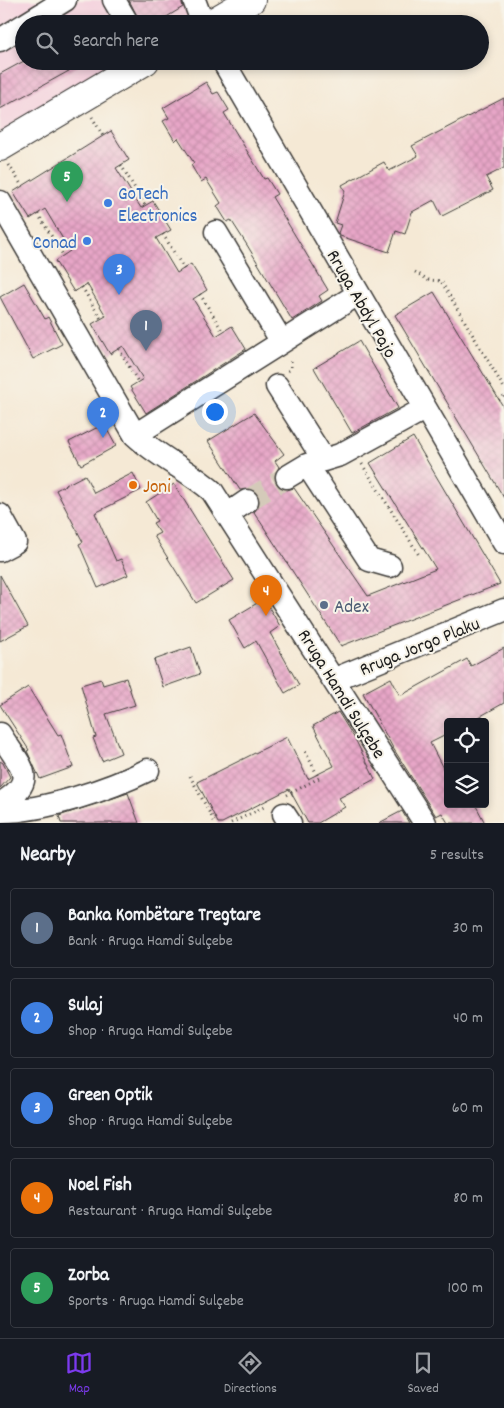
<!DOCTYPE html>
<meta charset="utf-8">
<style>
:root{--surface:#171b24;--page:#20242c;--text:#f1f3f6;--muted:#9ea1a6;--line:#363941;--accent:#7c3aed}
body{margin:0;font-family:Dekko,sans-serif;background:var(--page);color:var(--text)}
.controls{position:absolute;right:15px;bottom:15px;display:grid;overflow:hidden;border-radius:5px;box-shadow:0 2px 8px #0003}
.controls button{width:45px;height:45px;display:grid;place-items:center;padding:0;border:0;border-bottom:1px solid var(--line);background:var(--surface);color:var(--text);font:25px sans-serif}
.you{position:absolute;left:214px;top:411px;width:18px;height:18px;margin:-12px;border:4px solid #fff;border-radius:50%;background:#1a73e8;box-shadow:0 0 0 8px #1a73e833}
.badge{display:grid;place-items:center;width:32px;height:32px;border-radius:50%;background:var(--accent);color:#fff;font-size:16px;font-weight:700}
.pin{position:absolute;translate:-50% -41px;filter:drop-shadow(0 1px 2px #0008)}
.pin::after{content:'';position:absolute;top:26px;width:18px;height:15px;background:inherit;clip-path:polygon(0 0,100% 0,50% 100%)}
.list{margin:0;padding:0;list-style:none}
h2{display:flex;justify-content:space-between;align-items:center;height:65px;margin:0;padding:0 20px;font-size:21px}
h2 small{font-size:16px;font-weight:400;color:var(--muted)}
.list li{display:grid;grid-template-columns:32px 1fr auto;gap:15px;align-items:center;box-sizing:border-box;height:80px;margin:0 10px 10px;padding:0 10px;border:1px solid var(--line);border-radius:5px}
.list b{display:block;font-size:19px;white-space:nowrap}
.list p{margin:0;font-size:16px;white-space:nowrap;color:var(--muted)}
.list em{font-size:16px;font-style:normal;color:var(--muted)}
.icon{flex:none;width:28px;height:28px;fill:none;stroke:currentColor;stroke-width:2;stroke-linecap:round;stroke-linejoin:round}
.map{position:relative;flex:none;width:504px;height:823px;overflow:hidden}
.search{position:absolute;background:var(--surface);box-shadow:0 2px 8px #0003;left:15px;right:15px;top:15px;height:55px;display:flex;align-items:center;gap:12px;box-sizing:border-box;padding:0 18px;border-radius:28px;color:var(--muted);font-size:19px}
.sheet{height:515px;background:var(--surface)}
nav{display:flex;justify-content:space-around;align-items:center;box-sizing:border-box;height:70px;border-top:1px solid var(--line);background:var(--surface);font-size:14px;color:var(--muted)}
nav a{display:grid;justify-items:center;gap:2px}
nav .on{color:var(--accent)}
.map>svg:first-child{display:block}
.built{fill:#f4cfdd}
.building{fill:url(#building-cross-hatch)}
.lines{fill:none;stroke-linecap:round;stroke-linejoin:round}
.minor-tunnel{stroke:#d4cab9;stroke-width:22;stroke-dasharray:22 11;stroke-linecap:butt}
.minor-casing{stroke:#3d3b38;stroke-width:25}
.major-casing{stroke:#3d3b38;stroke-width:30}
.path{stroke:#3d3b38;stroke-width:3;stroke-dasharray:1 4;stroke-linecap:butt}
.minor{stroke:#fff;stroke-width:22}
.major{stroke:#fff;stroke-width:28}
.shop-dot{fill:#3f7fe0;stroke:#f7f3e8;stroke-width:2}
.food-dot{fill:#e8710a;stroke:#f7f3e8;stroke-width:2}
.service-dot{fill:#5c6f8a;stroke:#f7f3e8;stroke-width:2}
.labels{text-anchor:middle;stroke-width:4;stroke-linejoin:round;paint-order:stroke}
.shop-label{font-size:19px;fill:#366cbe;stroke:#f7f3e8;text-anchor:start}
.street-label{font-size:19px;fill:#1c1c1c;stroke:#f7f3e8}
.food-label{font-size:19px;fill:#c56008;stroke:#f7f3e8;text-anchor:start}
.service-label{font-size:19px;fill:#4e5e75;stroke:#f7f3e8;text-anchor:start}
</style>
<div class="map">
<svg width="504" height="823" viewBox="0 0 504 823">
<defs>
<pattern id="building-cross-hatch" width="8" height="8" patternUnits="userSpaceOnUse" patternTransform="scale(1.25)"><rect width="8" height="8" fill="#e7a6c7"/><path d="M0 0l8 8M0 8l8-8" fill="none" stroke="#c68eaa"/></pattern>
</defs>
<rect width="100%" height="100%" fill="#f7f3e8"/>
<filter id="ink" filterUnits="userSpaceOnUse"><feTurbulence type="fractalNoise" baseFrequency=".02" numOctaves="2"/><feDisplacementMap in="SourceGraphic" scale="10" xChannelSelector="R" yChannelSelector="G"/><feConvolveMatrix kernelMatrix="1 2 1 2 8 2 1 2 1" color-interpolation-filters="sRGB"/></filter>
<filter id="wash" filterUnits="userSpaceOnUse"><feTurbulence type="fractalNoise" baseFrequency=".0096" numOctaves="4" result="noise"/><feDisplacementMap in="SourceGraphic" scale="20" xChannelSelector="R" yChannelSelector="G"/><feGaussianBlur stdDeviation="1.12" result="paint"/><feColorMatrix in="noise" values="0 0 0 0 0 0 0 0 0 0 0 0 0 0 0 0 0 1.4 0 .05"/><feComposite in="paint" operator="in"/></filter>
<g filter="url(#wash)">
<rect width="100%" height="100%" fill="#f5e9d5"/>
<path class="built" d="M0,0H194L203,24H24V61H144L0,142Z"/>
<g id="blocks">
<path class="building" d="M129,0H181L183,7L155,24H141Z
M24,61H87L0,109V74Z
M206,82L213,94L218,92L229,110L224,113L264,179L267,178L277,194L272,197L328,290L319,296L322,301L292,320L247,245L231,220L227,222L217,206L221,203L206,179L201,182L191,165L194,163L178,138L175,141L163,121L169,118L163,108Z
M504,98V168L486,177L493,190L442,216L434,200L412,212L405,234L396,231L389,252L340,236L338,233L341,225L335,223L345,191L342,185L384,162L389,171L418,156L412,146Z
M111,131L129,160L116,168L141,208L153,201L171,230L156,238L177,273L191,264L207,290L193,299L216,336L232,326L246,349L146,413L130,387L143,379L123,346L110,354L92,324L106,316L87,284L74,292L55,261L70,251L45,209L30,219L13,192Z
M24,283L45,319L48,317L62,344L33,359L0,297Z
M434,292L504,408V498L395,315Z
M359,341L398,408L352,433L314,368Z
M254,413L284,454L275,461L279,467L274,477L276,484L287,490L294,488L368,596L436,569L370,463L413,437L500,584L341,646L254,512L259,506L258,494L252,489L240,490L208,441Z
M104,424L116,446L81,465L69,442Z
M133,473L141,490L95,513L116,561L121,559L128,575L98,588L79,544L83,542L56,490L85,475L94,493Z
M174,484L234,580L196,603L154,536L160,533L153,523L157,521L146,502Z
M0,575L28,626L0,641Z
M264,599L280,626L270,633L299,685L285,693L256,641L245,648L229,620Z
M191,647L200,674L163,687L154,660Z
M504,648V703L470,722H448V734L430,743L448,778V804H475L485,823H448L442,813L436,816L393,748L363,693L391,678L400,696L467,659L471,666Z
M126,678L135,705L106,714L121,753L102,761L93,738L96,737L81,685L101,679L103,685Z
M28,687L58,735L61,734L73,767L40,779L27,751L29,750L0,705Z
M338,712L355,739L375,779L339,798L345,807L318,823H308L289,789L222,823H218L197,782L287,737L308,779L334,766L313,726Z
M0,761L3,763L10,777L0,788Z
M128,793L139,823H61L59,816Z
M402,811L409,823H379Z"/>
</g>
</g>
<g filter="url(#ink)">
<use href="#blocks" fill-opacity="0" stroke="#3d3b38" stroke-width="1"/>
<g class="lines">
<path class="minor-tunnel" d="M247,501L287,477"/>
<g class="minor-casing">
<path id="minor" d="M114,0L128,24
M194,0L203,24
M26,24L65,0
M0,40L24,25
M223,61L504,543
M0,202L135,435C158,457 188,470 212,491L425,823
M216,232L282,342
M277,386L324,460
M135,435L358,294
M307,465L369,560L390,566
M287,477L307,465L340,455L424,409
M228,514L247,501
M0,515L15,542L0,550
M335,679L504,610
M0,734C20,767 41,779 0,804
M0,811C42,812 110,789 148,770
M284,814L290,823"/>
</g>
<g class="major-casing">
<path id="major" d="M210,24L251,0
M0,147L145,61"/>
</g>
<path class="path" d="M92,117L103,136
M9,165L22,186
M121,165L145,205
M38,214L63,255
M163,234L184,269
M415,272L429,280L441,281L504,388
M82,287L101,319
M200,294L223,332
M119,349L138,382
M288,371L291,367V359
M499,400L504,396
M362,464L419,555
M190,776L215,823
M287,795L319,778L305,751
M231,823L266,806"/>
<use href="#minor" class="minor"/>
<use href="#major" class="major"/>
</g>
</g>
<g class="shop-dot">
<circle cx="108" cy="203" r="5"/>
<circle cx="87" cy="241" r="5"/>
</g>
<circle class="food-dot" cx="133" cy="485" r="5"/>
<circle class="service-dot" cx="324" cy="605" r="5"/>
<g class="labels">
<g class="shop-label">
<text x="118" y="199">GoTech<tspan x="118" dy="22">Electronics</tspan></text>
<text x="77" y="248" text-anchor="end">Conad</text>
</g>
<g class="street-label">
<text transform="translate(363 303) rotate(60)" y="7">Rruga Abdyl Pajo</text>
<text transform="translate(419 645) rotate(-22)" y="7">Rruga Jorgo Plaku</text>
<text transform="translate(343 693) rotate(58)" y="7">Rruga Hamdi Sulçebe</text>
</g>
<g class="food-label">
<text x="143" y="492">Joni</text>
</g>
<g class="service-label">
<text x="334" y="612">Adex</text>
</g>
</g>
</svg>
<div class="controls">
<button><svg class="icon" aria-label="locate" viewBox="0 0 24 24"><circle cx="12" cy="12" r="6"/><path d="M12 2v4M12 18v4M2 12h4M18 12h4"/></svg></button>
<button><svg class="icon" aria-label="layers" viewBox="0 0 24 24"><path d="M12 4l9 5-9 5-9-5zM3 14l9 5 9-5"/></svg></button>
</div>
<div class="you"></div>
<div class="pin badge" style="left:146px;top:351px;background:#5c6f8a">1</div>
<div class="pin badge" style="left:103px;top:438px;background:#3f7fe0">2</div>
<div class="pin badge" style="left:119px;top:295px;background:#3f7fe0">3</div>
<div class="pin badge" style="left:266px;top:616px;background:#e8710a">4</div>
<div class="pin badge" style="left:67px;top:202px;background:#2e9e5b">5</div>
<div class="search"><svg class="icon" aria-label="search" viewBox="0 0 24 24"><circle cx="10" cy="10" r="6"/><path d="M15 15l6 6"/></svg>Search here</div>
</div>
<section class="sheet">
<h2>Nearby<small>5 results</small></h2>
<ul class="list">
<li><span class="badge" style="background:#5c6f8a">1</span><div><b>Banka Kombëtare Tregtare</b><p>Bank · Rruga Hamdi Sulçebe</p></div><em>30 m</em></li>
<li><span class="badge" style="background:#3f7fe0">2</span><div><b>Sulaj</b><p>Shop · Rruga Hamdi Sulçebe</p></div><em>40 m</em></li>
<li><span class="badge" style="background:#3f7fe0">3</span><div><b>Green Optik</b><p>Shop · Rruga Hamdi Sulçebe</p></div><em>60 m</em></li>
<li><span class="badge" style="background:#e8710a">4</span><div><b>Noel Fish</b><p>Restaurant · Rruga Hamdi Sulçebe</p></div><em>80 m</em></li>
<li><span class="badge" style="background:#2e9e5b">5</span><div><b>Zorba</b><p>Sports · Rruga Hamdi Sulçebe</p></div><em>100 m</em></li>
</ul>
</section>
<nav>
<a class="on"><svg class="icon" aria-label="map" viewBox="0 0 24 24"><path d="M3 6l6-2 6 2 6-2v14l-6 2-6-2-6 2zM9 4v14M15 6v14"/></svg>Map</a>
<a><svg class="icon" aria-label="directions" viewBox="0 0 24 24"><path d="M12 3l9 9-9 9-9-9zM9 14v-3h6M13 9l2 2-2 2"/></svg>Directions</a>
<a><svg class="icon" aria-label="saved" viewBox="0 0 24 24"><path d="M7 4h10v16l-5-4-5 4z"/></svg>Saved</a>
</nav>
